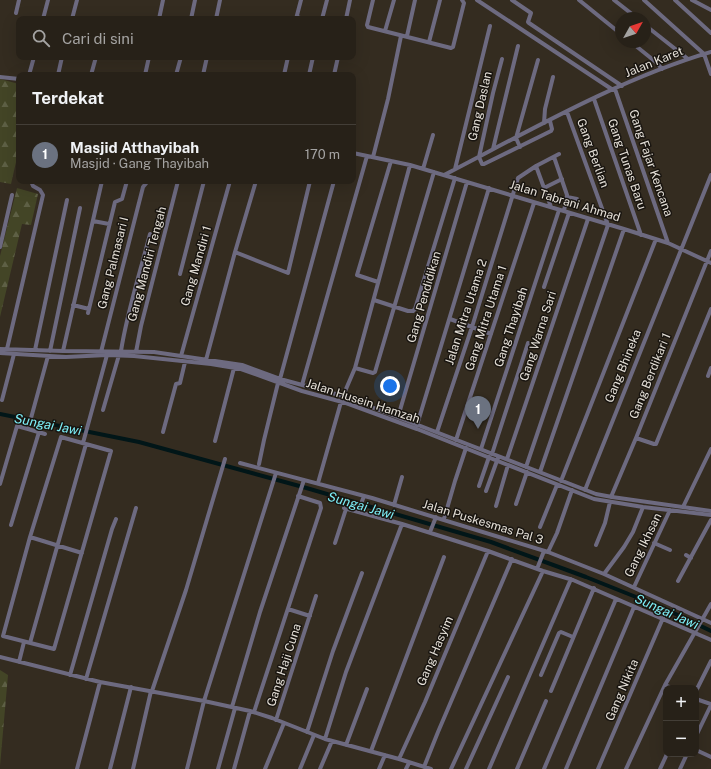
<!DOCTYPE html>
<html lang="id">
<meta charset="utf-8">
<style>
:root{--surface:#272118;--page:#2f2921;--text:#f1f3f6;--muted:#a4a3a2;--line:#433e37;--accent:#f8a04b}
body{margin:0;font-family:"Public Sans",sans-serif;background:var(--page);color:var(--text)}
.controls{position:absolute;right:12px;bottom:12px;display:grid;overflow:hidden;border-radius:8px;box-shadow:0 4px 16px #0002}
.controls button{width:36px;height:36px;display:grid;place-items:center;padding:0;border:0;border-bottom:1px solid var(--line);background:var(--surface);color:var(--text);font:20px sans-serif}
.compass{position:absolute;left:615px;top:12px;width:36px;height:36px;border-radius:50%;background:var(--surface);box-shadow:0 4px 16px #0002;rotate:50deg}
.you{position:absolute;left:390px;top:386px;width:14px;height:14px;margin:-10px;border:3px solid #fff;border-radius:50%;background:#1a73e8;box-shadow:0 0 0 6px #1a73e833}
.badge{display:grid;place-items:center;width:26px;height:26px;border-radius:50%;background:var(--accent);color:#fff;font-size:13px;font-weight:700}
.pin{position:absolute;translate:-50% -33px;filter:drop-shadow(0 1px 2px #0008)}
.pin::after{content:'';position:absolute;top:21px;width:14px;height:12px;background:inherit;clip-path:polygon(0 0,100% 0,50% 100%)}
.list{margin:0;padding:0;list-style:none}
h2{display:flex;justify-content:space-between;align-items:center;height:52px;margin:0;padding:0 16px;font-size:17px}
h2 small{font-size:13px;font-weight:400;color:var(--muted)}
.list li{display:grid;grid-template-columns:26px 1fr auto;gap:12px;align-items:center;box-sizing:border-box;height:60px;padding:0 16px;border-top:1px solid var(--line)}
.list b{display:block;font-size:15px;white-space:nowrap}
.list p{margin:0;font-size:13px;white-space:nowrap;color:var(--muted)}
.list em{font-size:13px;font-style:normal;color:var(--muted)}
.icon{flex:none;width:22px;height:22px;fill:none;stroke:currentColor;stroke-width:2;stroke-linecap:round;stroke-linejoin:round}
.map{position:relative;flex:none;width:711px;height:769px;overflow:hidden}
.search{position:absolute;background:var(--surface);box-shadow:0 4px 16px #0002;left:16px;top:16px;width:340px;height:44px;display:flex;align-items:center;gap:10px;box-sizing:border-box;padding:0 14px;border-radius:8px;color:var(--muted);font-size:15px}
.panel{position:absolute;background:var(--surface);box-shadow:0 4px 16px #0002;left:16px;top:72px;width:340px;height:112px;border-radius:8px}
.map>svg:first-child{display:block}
.forest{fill:url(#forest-firs)}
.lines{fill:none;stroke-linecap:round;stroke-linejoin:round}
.canal{stroke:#011618;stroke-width:4}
.minor{stroke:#6d6a80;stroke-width:4}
.labels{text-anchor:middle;stroke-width:3;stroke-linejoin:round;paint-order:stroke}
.street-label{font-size:12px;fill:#e5e0d8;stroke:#191510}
.water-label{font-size:13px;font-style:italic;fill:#7ef1fa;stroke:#191510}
</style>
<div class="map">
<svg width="711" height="769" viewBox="0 0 711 769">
<defs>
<pattern id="forest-firs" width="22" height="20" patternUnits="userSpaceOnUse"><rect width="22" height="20" fill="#434526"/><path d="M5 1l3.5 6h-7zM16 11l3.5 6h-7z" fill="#5e6045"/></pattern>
</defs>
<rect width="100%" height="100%" fill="#342c20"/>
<path class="forest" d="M0,79L19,84V149L11,184L0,182Z
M17,188L38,194L31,225L22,224L0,317V256Z
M0,670L8,675L0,766Z"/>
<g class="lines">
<path class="canal" d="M0,414L139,442L303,487L491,542L586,577L661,607L711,631"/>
<path class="minor" d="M373,0L367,25L368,27L451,48L453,47L464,3L462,0
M477,0L613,90
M512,0L531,13L528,22L529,23L622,86
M579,0L621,34
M614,0L637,18
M644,0L704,54L711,74
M675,0L711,33
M692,0L711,10
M16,13L19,0
M297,17L303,19
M43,19L48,0
M72,19L77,0
M159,19L163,0
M191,19L195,0
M216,19L220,0
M296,19L301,0
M322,19L327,0
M346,19L350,0
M645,25L688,59
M385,31L394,0
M407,36L415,0
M429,42L440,0
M631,42L657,63L662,69
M502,59L493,93L479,157L482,164H484L551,131L552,129L550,121
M29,75L34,57
M58,75L62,57
M91,75L96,57
M145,75L149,57
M176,75L181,57
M203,75L207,57
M284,75L288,57
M309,75L313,57
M334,75L338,57
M0,77L19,79
M615,89L668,243
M594,99L641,235
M544,123L545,109L553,77
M520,147L516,138L538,60
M493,149L518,46
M353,153L410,165L624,229L668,243L711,263
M373,157L388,99L401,36
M554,157L567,195L564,211
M536,166L551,207
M423,169L433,135
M455,169L490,26
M444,175C529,131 619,79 711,52
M544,188L562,179
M567,197L577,199
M93,221L109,224
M0,247L12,195
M235,252L288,273L310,181
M180,274L204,181
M378,282L357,275L391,161
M544,287L569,213
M374,300L408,311H413L415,309L455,178
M73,305L89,309
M88,313L115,202L122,199L127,181
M450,319L491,334
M0,349L63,351L154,352L242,365L280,379L343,396L596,494L612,497L711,511
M7,349L43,195L40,190L33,186L31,181
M35,350L67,200
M50,351L80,208
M63,351L102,181
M121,351C127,312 140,273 150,234
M101,352L143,187L148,181
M136,352L141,326L178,181
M0,353L66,357L107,355L134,356L211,364L241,369L302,391L346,403L417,429L594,499L643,507L711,515
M181,356L230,181
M206,360L235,252L256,181
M355,368L373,373L375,372L434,172
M708,376L711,368
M280,379L334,181
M302,385L367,156
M343,396L355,368L410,165
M2,400L14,354
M103,410L119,355
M398,417L467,182
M417,425L489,188
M163,432L176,384L180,383L185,362
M437,432L472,327L518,178L536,166L559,154
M45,434L28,429L48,356
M61,437L111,451L54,649L3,636L30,537Z
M636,438L654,444H656L711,309
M456,440L534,203
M215,441L234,368
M83,443L107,355
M481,449L559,210
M492,454L528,343
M507,459L588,219
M240,463L372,498L548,552L604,574L711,623
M259,464L264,440L278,383
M526,467L608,225L567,112
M540,472L624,229
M561,481L656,239
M318,483L341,402
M0,484L17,426L28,429
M479,486L489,457
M585,490L711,175
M486,491L498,458
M611,497L636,438L711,251
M516,504L527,472
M394,505L402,477
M496,506L508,465
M683,507L711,449
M344,508L402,524
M358,512L364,496
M444,519L455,481L466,448
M11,525L39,432
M540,527L557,485
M430,532L436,517
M30,537L82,553
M335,543L346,509
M654,543L670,550
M596,545L605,523L610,502
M548,552L557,533L572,490
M686,555L691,558
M537,569L544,551
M604,574L624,547L633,532L643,507
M678,581L711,520
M634,587L670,510
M288,609L310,616
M30,643L86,444
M0,657L100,682L204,701L250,711L272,718L325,739L399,759L431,769
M19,662L24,642
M70,675L112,529L116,519
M541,675L559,633L561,632L573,637
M86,679L136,508
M665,685L672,688
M152,691L186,590L225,459
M551,691L594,588
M696,691L711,661
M696,699L711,704
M232,707L260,612L304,480
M254,712L321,508L320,503L298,496
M276,720L316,596
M307,732L333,651L362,573
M696,736L711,705
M325,739L346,672L402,524L488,551L543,571L573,580L711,640
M346,745L367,689
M696,750L711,757
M371,751L444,557
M399,759L425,702L488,551
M424,767L438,732L512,559
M77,769L100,682
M110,769L131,687
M133,769L151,691
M187,769L204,701L276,473
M218,769L235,708
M234,769L250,711
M265,769L284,723
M300,769L314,735
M320,769L332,741
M379,769L385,755
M406,769L409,763
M451,769L543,571
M466,769L508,677
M489,769L571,579
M517,769L546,701
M544,769L616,599
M566,769L634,607
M598,769L663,618
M626,769L665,685L711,604
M660,769L667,754
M680,769L687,754"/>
</g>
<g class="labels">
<g class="street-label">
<text transform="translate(654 62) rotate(-22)" y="4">Jalan Karet</text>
<text transform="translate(480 106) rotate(-77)" y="4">Gang Daslan</text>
<text transform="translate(593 153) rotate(70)" y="4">Gang Berlian</text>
<text transform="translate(651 163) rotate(71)" y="4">Gang Fajar Kencana</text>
<text transform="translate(627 164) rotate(71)" y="4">Gang Tunas Baru</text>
<text transform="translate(565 201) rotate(17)" y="4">Jalan Tabrani Ahmad</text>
<text transform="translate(113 263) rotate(-76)" y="4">Gang Palmasari I</text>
<text transform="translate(147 264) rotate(-75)" y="4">Gang Mandiri Tengah</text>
<text transform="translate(196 266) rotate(-74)" y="4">Gang Mandiri 1</text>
<text transform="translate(424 297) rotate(-74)" y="4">Gang Pendidikan</text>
<text transform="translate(466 312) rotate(-72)" y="4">Jalan Mitra Utama 2</text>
<text transform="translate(486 318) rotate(-72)" y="4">Gang Mitra Utama 1</text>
<text transform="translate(511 327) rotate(-72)" y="4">Gang Thayibah</text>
<text transform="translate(538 336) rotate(-72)" y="4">Gang Warna Sari</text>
<text transform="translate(623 366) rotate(-68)" y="4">Gang Bhineka</text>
<text transform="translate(650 376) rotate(-68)" y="4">Gang Berdikari 1</text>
<text transform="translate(363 401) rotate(18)" y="4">Jalan Husein Hamzah</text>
<text transform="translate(483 522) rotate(17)" y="4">Jalan Puskesmas Pal 3</text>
<text transform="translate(643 545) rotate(-64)" y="4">Gang Ikhsan</text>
<text transform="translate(435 651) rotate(-67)" y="4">Gang Hasyim</text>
<text transform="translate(284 665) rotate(-72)" y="4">Gang Haji Cuna</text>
<text transform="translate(622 690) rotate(-67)" y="4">Gang Nikita</text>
</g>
<g class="water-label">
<text transform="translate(48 424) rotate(11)" y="5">Sungai Jawi</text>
<text transform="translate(361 505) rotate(16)" y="5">Sungai Jawi</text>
<text transform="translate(667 611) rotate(24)" y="5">Sungai Jawi</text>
</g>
</g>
</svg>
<div class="controls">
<button>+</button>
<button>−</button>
</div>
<svg class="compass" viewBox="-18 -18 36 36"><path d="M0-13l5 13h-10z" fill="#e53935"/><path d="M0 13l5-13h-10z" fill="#a4a3a2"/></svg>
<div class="you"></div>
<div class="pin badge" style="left:478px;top:429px;background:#6b7280">1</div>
<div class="search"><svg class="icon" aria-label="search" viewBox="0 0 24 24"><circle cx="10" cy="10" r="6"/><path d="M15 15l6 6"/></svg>Cari di sini</div>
<section class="panel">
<h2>Terdekat<small></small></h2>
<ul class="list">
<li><span class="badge" style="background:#6b7280">1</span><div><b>Masjid Atthayibah</b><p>Masjid · Gang Thayibah</p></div><em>170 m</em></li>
</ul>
</section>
</div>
